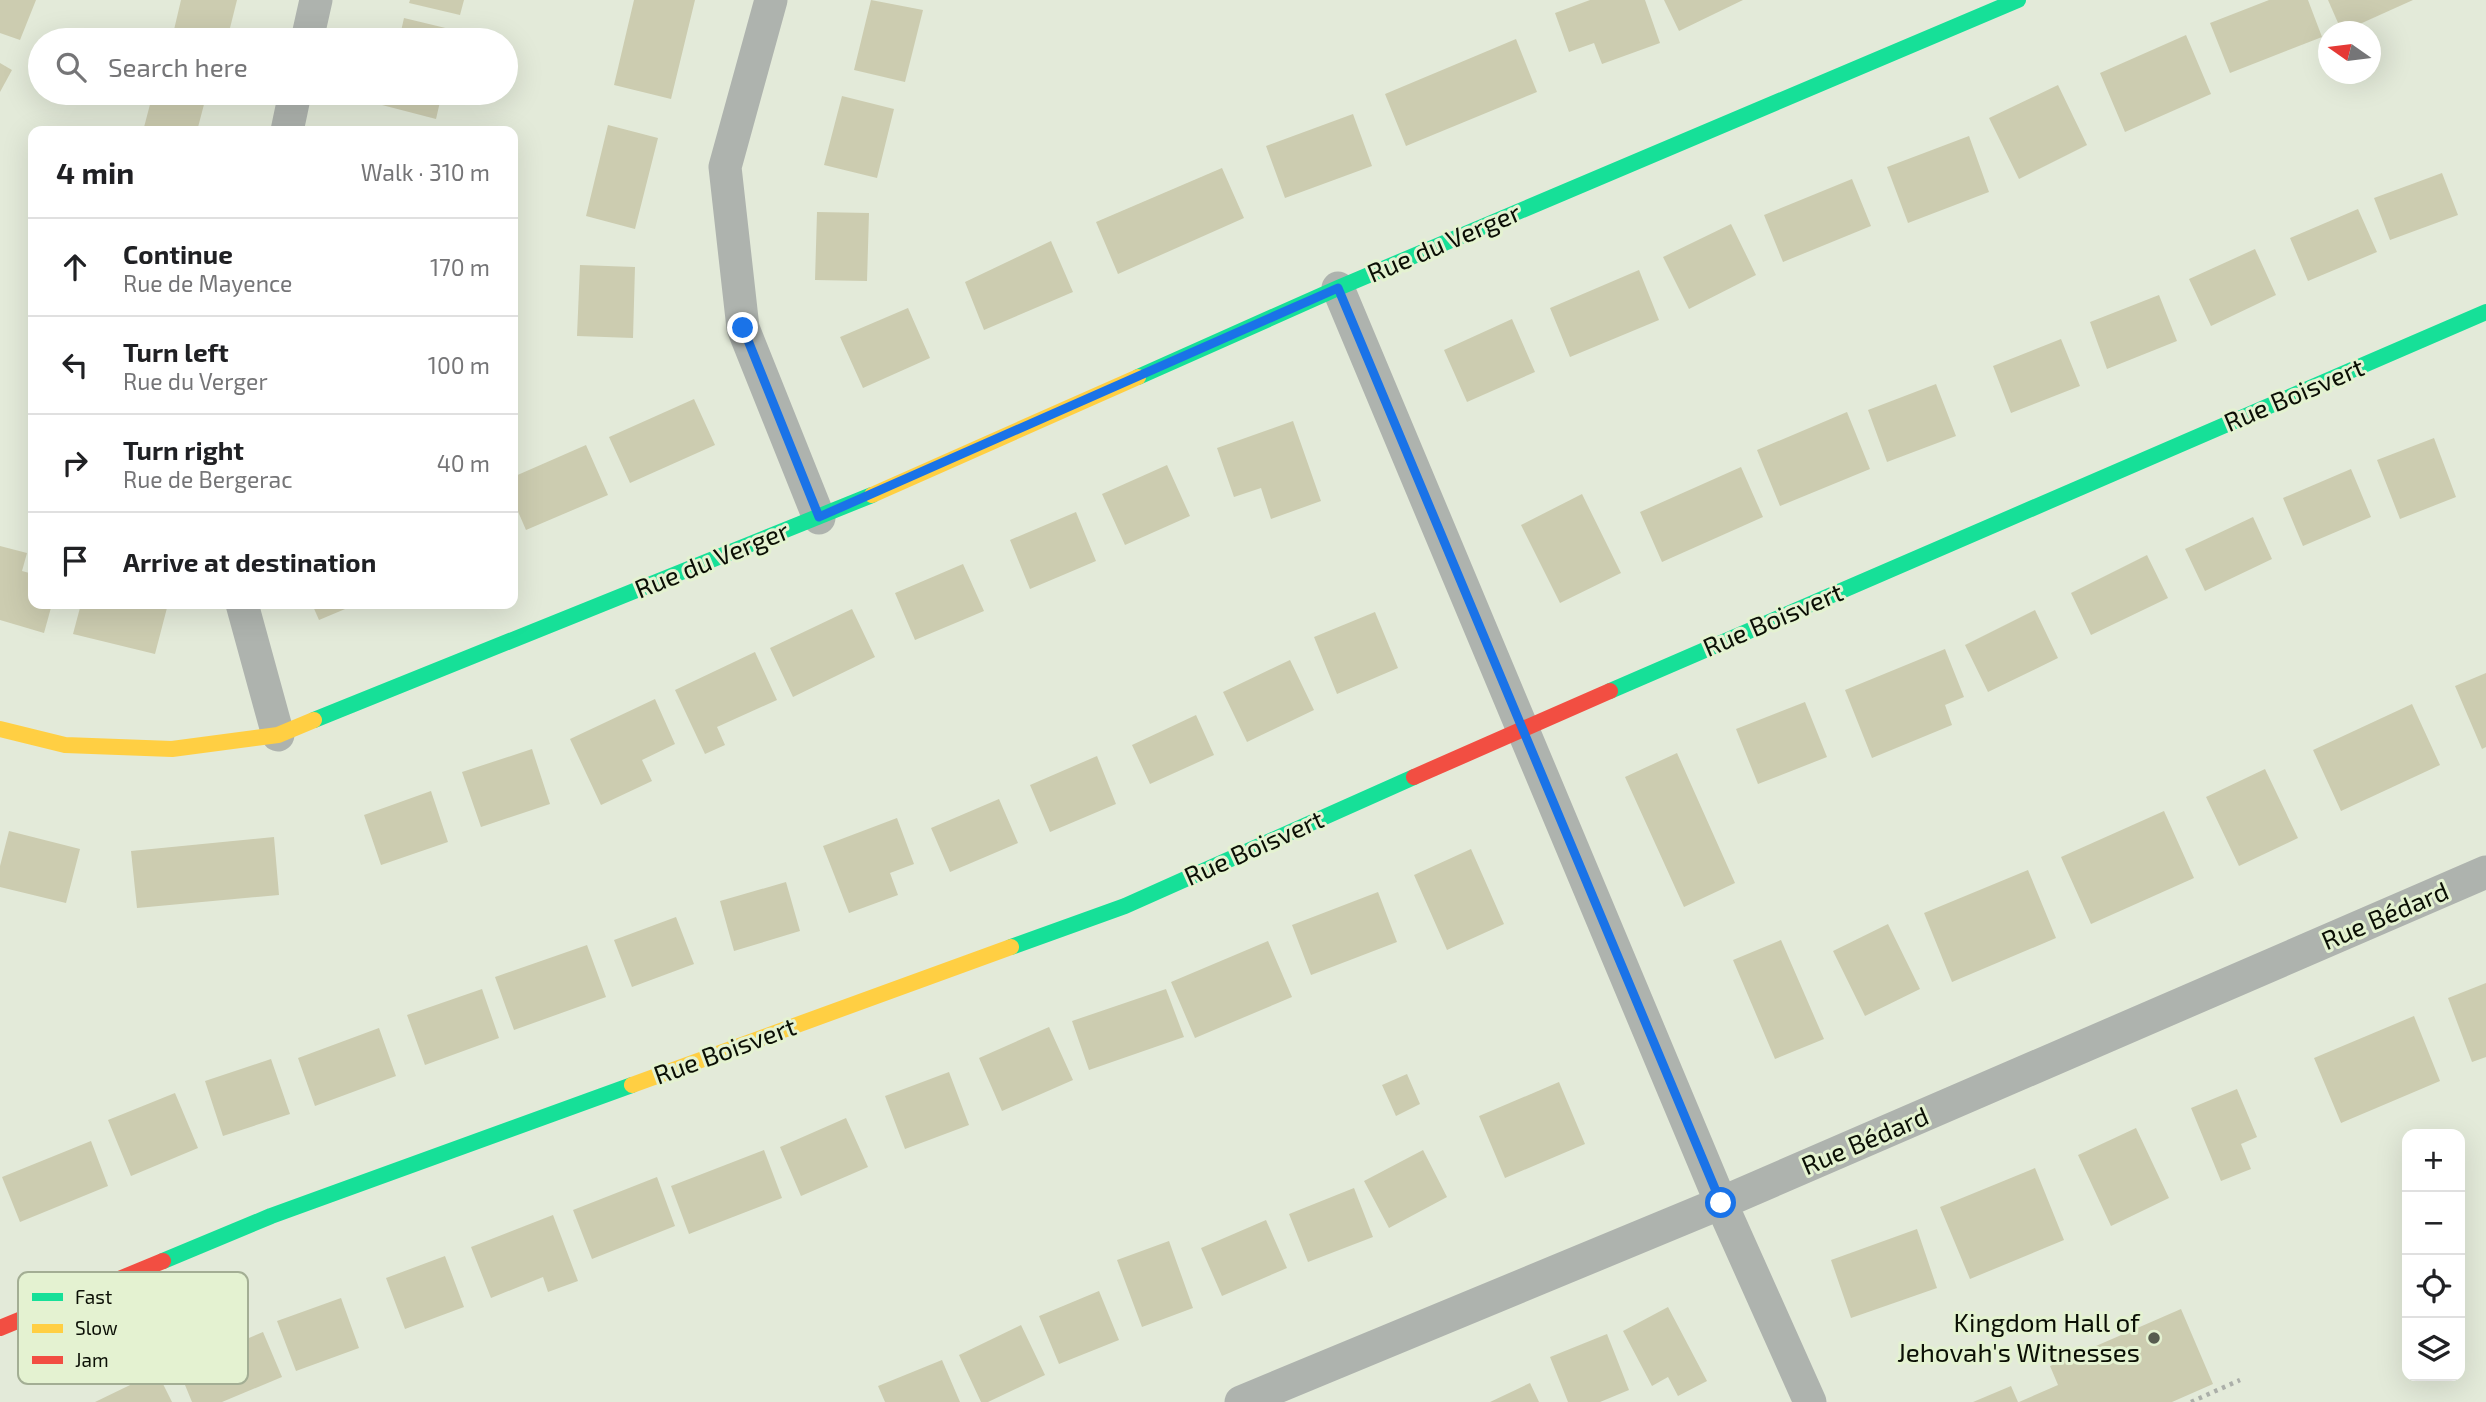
<!DOCTYPE html>
<meta charset="utf-8">
<style>
:root{--surface:#fff;--page:#f2f2f2;--text:#202124;--muted:#757577;--line:#e0e0e0}
body{margin:0;font-family:"Exo 2",sans-serif;background:var(--page);color:var(--text)}
.controls{position:absolute;right:21px;bottom:21px;display:grid;overflow:hidden;border-radius:14px;box-shadow:0 7px 28px #0002}
.controls button{width:63px;height:63px;display:grid;place-items:center;padding:0;border:0;border-bottom:2px solid var(--line);background:var(--surface);color:var(--text);font:35px sans-serif}
.compass{position:absolute;left:2318px;top:21px;width:63px;height:63px;border-radius:50%;background:var(--surface);box-shadow:0 7px 28px #0002;rotate:284deg}
.stop{position:absolute;width:21px;height:21px;margin:-16px;border:5px solid #1a73e8;border-radius:50%;background:#fff}
.stop.end{background:#1a73e8;border-color:#fff;box-shadow:0 2px 7px #0008}
.list{margin:0;padding:0;list-style:none}
h2{display:flex;justify-content:space-between;align-items:center;height:91px;margin:0;padding:0 28px;font-size:30px}
h2 small{font-size:23px;font-weight:400;color:var(--muted)}
.list li{display:grid;grid-template-columns:46px 1fr auto;gap:21px;align-items:center;box-sizing:border-box;height:98px;padding:0 28px;border-top:2px solid var(--line)}
.list b{display:block;font-size:26px;white-space:nowrap}
.list p{margin:0;font-size:23px;white-space:nowrap;color:var(--muted)}
.list em{font-size:23px;font-style:normal;color:var(--muted)}
.icon{flex:none;width:38px;height:38px;fill:none;stroke:currentColor;stroke-width:2;stroke-linecap:round;stroke-linejoin:round}
.map{position:relative;flex:none;width:2486px;height:1402px;overflow:hidden}
.search{position:absolute;background:var(--surface);box-shadow:0 7px 28px #0002;left:28px;top:28px;width:490px;height:77px;display:flex;align-items:center;gap:18px;box-sizing:border-box;padding:0 24px;border-radius:38px;color:var(--muted);font-size:26px}
.panel{position:absolute;background:var(--surface);box-shadow:0 7px 28px #0002;left:28px;top:126px;width:490px;height:483px;border-radius:14px}
.map>svg:first-child{display:block}
.building{fill:#ccccb0}
.lines{fill:none;stroke-linecap:round;stroke-linejoin:round}
.path{stroke:#abafa9;stroke-width:4.5;stroke-dasharray:3.5 5;stroke-linecap:butt}
.street{stroke:#aeb3ae;stroke-width:33}
.fast{stroke:#16e098;stroke-width:16}
.slow{stroke:#ffcf43;stroke-width:16}
.jam{stroke:#f24e42;stroke-width:16}
.route{stroke:#1a73e8;stroke-width:9}
.poi-dot{fill:#575c4f;stroke:#e4f2d1;stroke-width:2.5}
.labels{text-anchor:middle;stroke-width:6;stroke-linejoin:round;paint-order:stroke}
.street-label{font-size:26px;fill:#0b0f05;stroke:#e4f2d1}
.poi-label{font-size:26px;fill:#0b0f05;stroke:#e4f2d1;text-anchor:end}
.key{fill:#e4f2d1;stroke:#a3ae94;stroke-width:2}
.key-label{font-size:19px;fill:#0b0f05}
</style>
<div class="map">
<svg width="2486" height="1402" viewBox="0 0 2486 1402">
<rect width="100%" height="100%" fill="#e3ead9"/>
<path class="building" d="M0,0H36L20,40L0,33Z
M181,0H237L227,40H197L173,34Z
M410,0H464L460,15L409,3Z
M634,0H695L671,99L614,85Z
M871,0L923,10L905,82L854,70Z
M1590,0H1645L1660,43L1602,64L1594,43L1569,52L1555,13Z
M1664,0H1743L1679,31Z
M2269,0H2308L2322,37L2230,73L2210,23Z
M2328,0H2413L2342,32Z
M404,18L458,31L455,40H399Z
M2186,35L2211,94L2125,132L2100,73Z
M1516,39L1537,92L1406,146L1385,94Z
M0,63L12,70L0,92Z
M2058,85L2087,145L2019,179L1989,118Z
M153,93H207L197,131H143Z
M386,93H442L436,119L382,105Z
M842,96L894,109L877,178L824,165Z
M1353,114L1372,166L1285,198L1266,146Z
M608,125L658,138L635,229L586,216Z
M1969,136L1989,192L1908,223L1887,167Z
M1222,168L1244,218L1118,274L1096,222Z
M2442,173L2458,215L2390,240L2374,198Z
M1852,179L1871,226L1783,262L1764,215Z
M2358,209L2377,252L2308,281L2290,238Z
M817,212L869,213L867,281L815,280Z
M1731,224L1756,275L1689,309L1663,257Z
M1051,241L1073,292L984,330L965,282Z
M2255,249L2276,295L2211,326L2189,279Z
M580,265L635,267L633,338L577,336Z
M1639,270L1659,320L1570,357L1550,308Z
M2159,295L2177,341L2107,369L2090,322Z
M908,308L930,358L863,388L840,337Z
M1512,319L1535,372L1467,402L1444,350Z
M2061,339L2080,386L2011,413L1993,366Z
M1936,384L1956,436L1887,462L1868,410Z
M694,399L715,445L630,483L609,437Z
M1847,412L1870,469L1780,506L1757,450Z
M1293,421L1321,501L1271,519L1261,488L1234,497L1217,448Z
M2434,438L2456,497L2400,519L2377,460Z
M586,445L608,495L526,530L513,500V477Z
M1167,465L1190,516L1125,545L1102,494Z
M1741,467L1763,517L1662,562L1640,512Z
M2351,469L2371,517L2303,546L2283,498Z
M1582,494L1621,573L1560,603L1521,525Z
M1076,512L1096,561L1030,589L1010,540Z
M2253,517L2272,559L2205,591L2185,549Z
M0,546L27,553L22,571L33,574V604H52L44,633L0,620Z
M2147,555L2168,598L2091,635L2071,593Z
M963,564L984,611L915,640L895,593Z
M81,604H168L155,654L73,634Z
M312,604H357L319,620Z
M852,609L875,657L793,697L770,648Z
M2035,610L2058,658L1988,692L1965,645Z
M1375,612L1398,668L1337,694L1314,637Z
M1945,649L1964,697L1945,705L1952,725L1872,758L1845,690Z
M755,652L777,700L717,727L725,745L705,754L675,690Z
M1290,660L1314,710L1247,742L1223,692Z
M2486,673V747L2482,749L2455,686Z
M655,699L675,744L642,760L652,781L601,805L570,739Z
M1805,702L1827,757L1758,784L1736,729Z
M2412,704L2440,765L2341,811L2313,750Z
M1196,715L1214,755L1150,784L1132,745Z
M532,749L550,804L481,827L462,772Z
M1677,753L1735,883L1684,907L1625,777Z
M1097,756L1116,804L1050,832L1030,785Z
M2265,769L2298,838L2239,866L2206,797Z
M431,791L448,842L381,865L364,815Z
M999,799L1018,843L950,872L931,828Z
M2164,811L2194,878L2091,924L2061,857Z
M897,818L914,864L890,873L898,895L849,913L823,846Z
M9,831L80,849L66,903L0,887V866Z
M274,837L279,895L137,908L131,851Z
M1471,849L1504,924L1447,950L1414,875Z
M2028,870L2056,938L1952,982L1924,913Z
M786,882L800,931L734,951L720,901Z
M1378,892L1397,942L1311,975L1292,925Z
M676,917L694,964L632,987L614,940Z
M1888,924L1920,989L1865,1016L1833,951Z
M1781,940L1824,1039L1775,1059L1733,960Z
M1268,941L1292,997L1195,1038L1171,982Z
M587,945L606,997L514,1030L495,977Z
M2486,983V1057L2472,1062L2448,998Z
M482,989L499,1038L425,1065L407,1015Z
M1166,989L1184,1037L1089,1070L1072,1021Z
M2414,1016L2440,1081L2341,1123L2314,1058Z
M1049,1027L1073,1080L1002,1111L979,1058Z
M379,1028L396,1076L315,1106L298,1058Z
M271,1059L290,1114L223,1136L205,1081Z
M949,1072L969,1125L905,1149L885,1096Z
M1407,1074L1420,1104L1396,1116L1382,1085Z
M1559,1082L1585,1144L1505,1178L1479,1116Z
M2237,1089L2257,1137L2241,1144L2251,1169L2221,1181L2191,1108Z
M175,1093L198,1148L131,1176L108,1120Z
M846,1118L868,1167L801,1196L780,1147Z
M2136,1128L2169,1198L2111,1226L2078,1155Z
M91,1141L108,1186L20,1222L2,1177Z
M764,1150L782,1198L689,1234L671,1186Z
M1423,1150L1447,1197L1389,1228L1364,1181Z
M2035,1168L2064,1240L1970,1279L1940,1207Z
M657,1177L675,1226L592,1259L573,1210Z
M1354,1188L1373,1237L1308,1262L1289,1214Z
M553,1215L578,1281L548,1292L543,1277L491,1298L471,1247Z
M1266,1220L1287,1268L1222,1296L1201,1248Z
M1917,1229L1937,1288L1851,1318L1831,1260Z
M1169,1241L1193,1308L1142,1327L1117,1260Z
M445,1256L464,1307L405,1329L386,1278Z
M1099,1291L1119,1340L1059,1364L1039,1316Z
M341,1298L359,1348L296,1371L277,1321Z
M1668,1307L1707,1381L1678,1396L1668,1377L1652,1386L1623,1331Z
M2181,1309L2213,1384L2172,1402H2019L2058,1385L2050,1366Z
M1021,1325L1045,1375L988,1402H981L959,1355Z
M263,1332L282,1377L222,1402H192L178,1368Z
M1607,1334L1629,1390L1600,1402H1568L1550,1357Z
M942,1360L960,1402H885L878,1386Z
M157,1372L172,1402H95Z
M1530,1383L1539,1402H1490Z
M2011,1386L2018,1402H1973Z"/>
<g class="lines">
<path class="path" d="M2191,1402L2240,1380"/>
<path class="street" d="M771,0L725,167L743,328L819,518
M307,40L316,0
M287,131L295,93
M1338,288L1721,1203L1810,1402
M242,604L278,735
M1241,1402L1721,1203L2486,872"/>
<path class="fast" d="M1138,377L1338,288L2018,0
M1610,691L2486,312
M314,720L872,495
M1011,947L1125,906L1414,777
M163,1261L271,1216L632,1085"/>
<path class="slow" d="M872,495L1138,377
M0,729L65,745L172,749L278,735L314,720
M632,1085L1011,947"/>
<path class="jam" d="M1414,777L1610,691
M0,1328L163,1261"/>
</g>
<g class="lines">
<path class="route" d="M743,328L819,517L1338,288L1721,1203"/>
</g>
<circle class="poi-dot" cx="2154" cy="1338" r="7"/>
<g class="labels">
<g class="street-label">
<text transform="translate(1444 243) rotate(-23)" y="9">Rue du Verger</text>
<text transform="translate(2294 395) rotate(-23)" y="9">Rue Boisvert</text>
<text transform="translate(712 560) rotate(-22)" y="9">Rue du Verger</text>
<text transform="translate(1773 620) rotate(-23)" y="9">Rue Boisvert</text>
<text transform="translate(1254 848) rotate(-24)" y="9">Rue Boisvert</text>
<text transform="translate(2385 916) rotate(-23)" y="9">Rue Bédard</text>
<text transform="translate(725 1051) rotate(-20)" y="9">Rue Boisvert</text>
<text transform="translate(1865 1141) rotate(-23)" y="9">Rue Bédard</text>
</g>
<g class="poi-label">
<text x="2140" y="1332">Kingdom Hall of<tspan x="2140" dy="30">Jehovah's Witnesses</tspan></text>
</g>
</g>
<rect x="18" y="1272" width="230" height="112" rx="10" class="key"/>
<rect x="32" y="1293" width="31" height="8" fill="#16e098"/>
<rect x="32" y="1324" width="31" height="9" fill="#ffcf43"/>
<rect x="32" y="1356" width="31" height="8" fill="#f24e42"/>
<g class="key-label">
<text x="75" y="1304">Fast</text>
<text x="75" y="1335">Slow</text>
<text x="75" y="1367">Jam</text>
</g>
</svg>
<div class="controls">
<button>+</button>
<button>−</button>
<button><svg class="icon" aria-label="locate" viewBox="0 0 24 24"><circle cx="12" cy="12" r="6"/><path d="M12 2v4M12 18v4M2 12h4M18 12h4"/></svg></button>
<button><svg class="icon" aria-label="layers" viewBox="0 0 24 24"><path d="M12 4l9 5-9 5-9-5zM3 14l9 5 9-5"/></svg></button>
</div>
<svg class="compass" viewBox="-18 -18 36 36"><path d="M0-13l5 13h-10z" fill="#e53935"/><path d="M0 13l5-13h-10z" fill="#757577"/></svg>
<div class="stop" style="left:1721px;top:1203px"></div>
<div class="stop end" style="left:743px;top:328px"></div>
<div class="search"><svg class="icon" aria-label="search" viewBox="0 0 24 24"><circle cx="10" cy="10" r="6"/><path d="M15 15l6 6"/></svg>Search here</div>
<section class="panel">
<h2>4 min<small>Walk · 310 m</small></h2>
<ul class="list">
<li><svg class="icon" aria-label="ahead" viewBox="0 0 24 24"><path d="M12 20V5M6 11l6-6 6 6"/></svg><div><b>Continue</b><p>Rue de Mayence</p></div><em>170 m</em></li>
<li><svg class="icon" aria-label="left" viewBox="0 0 24 24"><path d="M17 20v-9H6M10 6l-5 5 5 5"/></svg><div><b>Turn left</b><p>Rue du Verger</p></div><em>100 m</em></li>
<li><svg class="icon" aria-label="right" viewBox="0 0 24 24"><path d="M7 20v-9h11M14 6l5 5-5 5"/></svg><div><b>Turn right</b><p>Rue de Bergerac</p></div><em>40 m</em></li>
<li><svg class="icon" aria-label="arrive" viewBox="0 0 24 24"><path d="M6 21V4h12l-3 4 3 4H6"/></svg><div><b>Arrive at destination</b></div></li>
</ul>
</section>
</div>
